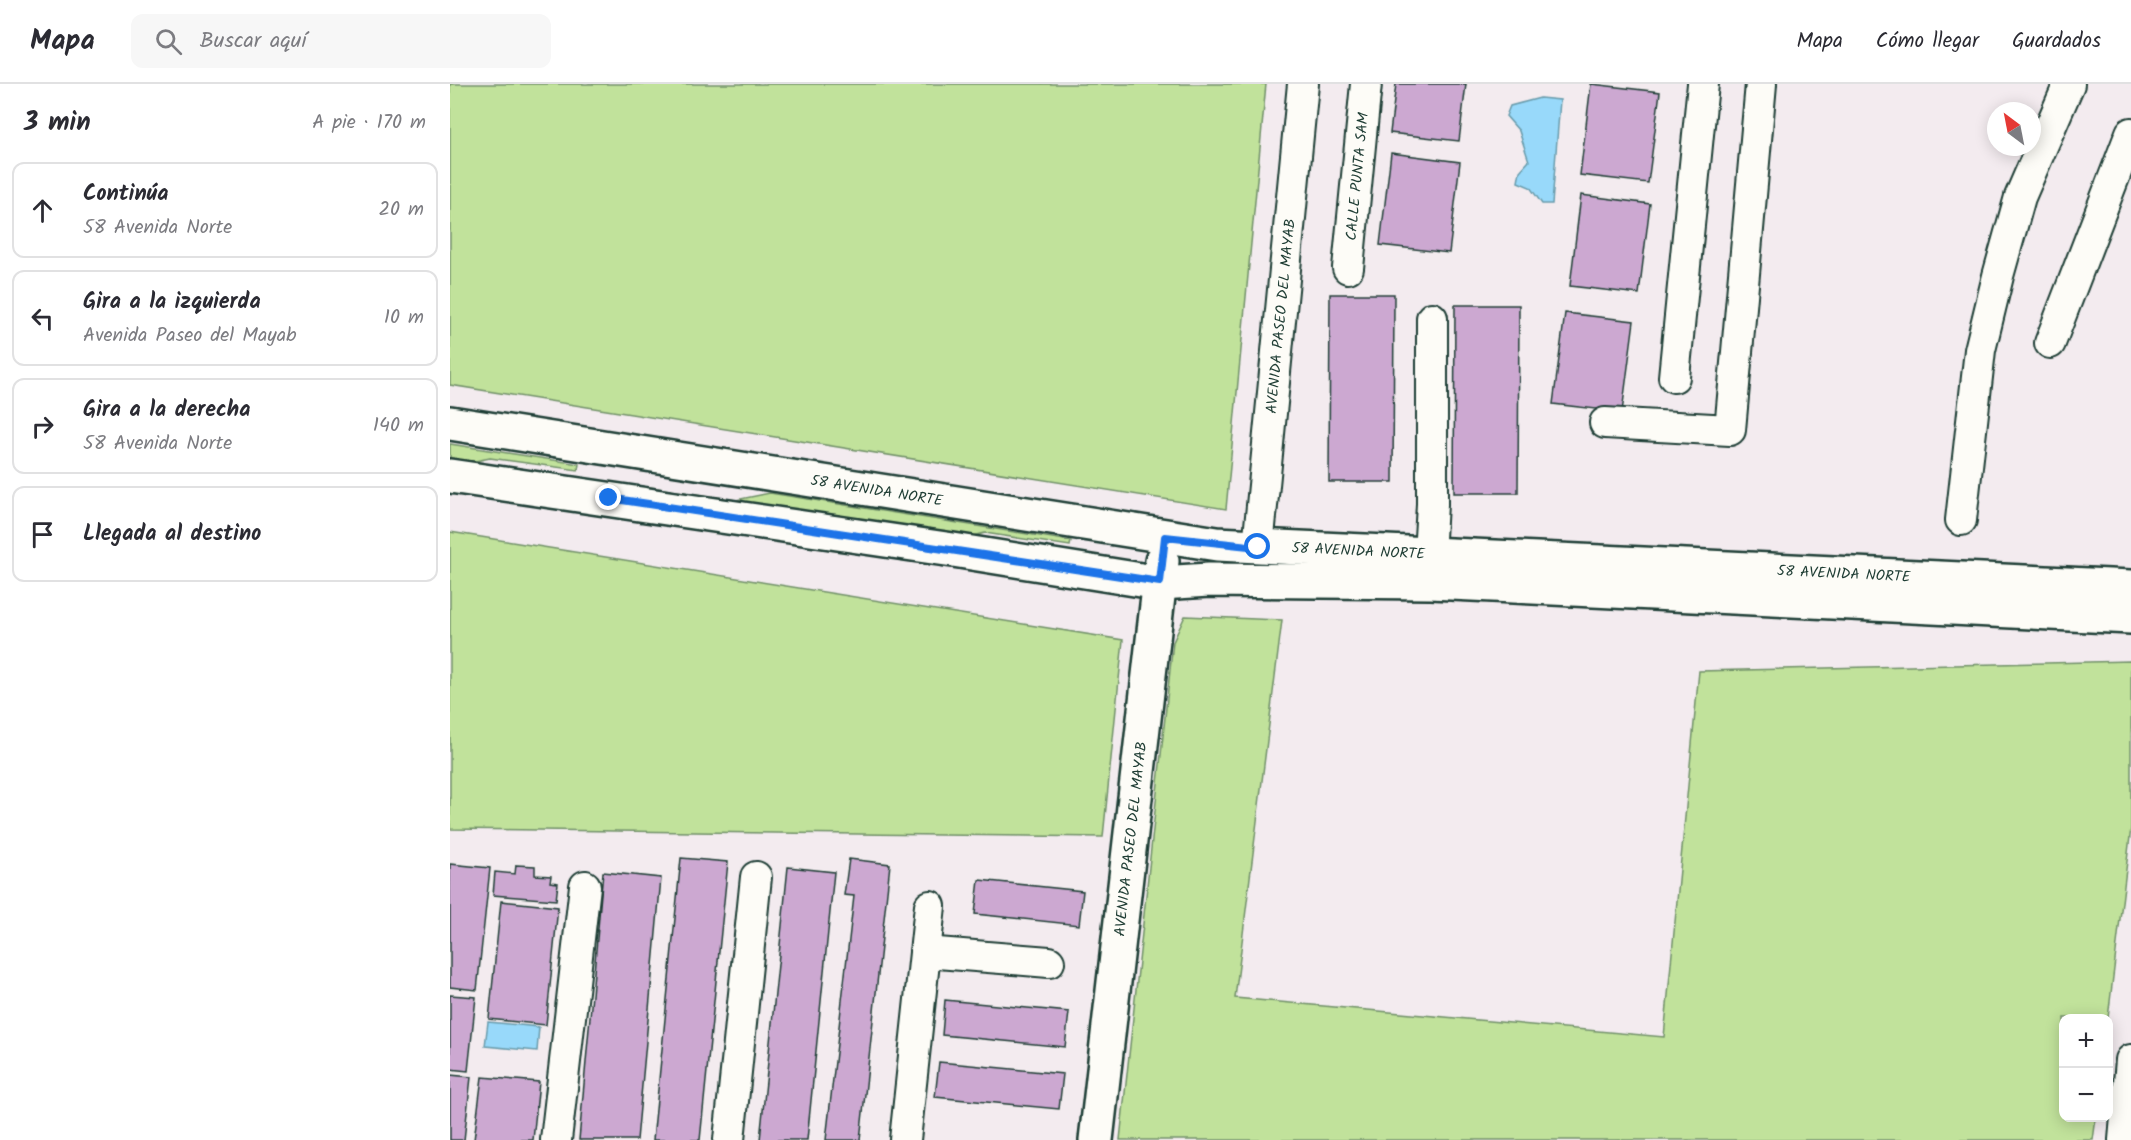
<!DOCTYPE html>
<html lang="es">
<meta charset="utf-8">
<style>
:root{--surface:#fff;--page:#f7f7f7;--text:#2b2b33;--muted:#7c7c81;--line:#e1e1e2}
body{margin:0;font-family:Kalam,sans-serif;background:var(--page);color:var(--text)}
.controls{position:absolute;right:18px;bottom:18px;display:grid;overflow:hidden;border-radius:12px;box-shadow:0 3px 15px #0003}
.controls button{width:54px;height:54px;display:grid;place-items:center;padding:0;border:0;border-bottom:2px solid var(--line);background:var(--surface);color:var(--text);font:30px sans-serif}
.compass{position:absolute;left:1537px;top:18px;width:54px;height:54px;border-radius:50%;background:var(--surface);box-shadow:0 3px 15px #0003;rotate:328deg}
.stop{position:absolute;width:18px;height:18px;margin:-14px;border:4px solid #1a73e8;border-radius:50%;background:#fff}
.stop.end{background:#1a73e8;border-color:#fff;box-shadow:0 2px 6px #0008}
.list{margin:0;padding:0;list-style:none}
h2{display:flex;justify-content:space-between;align-items:center;height:78px;margin:0;padding:0 24px;font-size:26px}
h2 small{font-size:20px;font-weight:400;color:var(--muted)}
.list li{display:grid;grid-template-columns:39px 1fr auto;gap:18px;align-items:center;box-sizing:border-box;height:96px;margin:0 12px 12px;padding:0 12px;border:2px solid var(--line);border-radius:12px}
.list b{display:block;font-size:22px;white-space:nowrap}
.list p{margin:0;font-size:20px;white-space:nowrap;color:var(--muted)}
.list em{font-size:20px;font-style:normal;color:var(--muted)}
.icon{flex:none;width:33px;height:33px;fill:none;stroke:currentColor;stroke-width:2;stroke-linecap:round;stroke-linejoin:round}
.map{position:relative;flex:none;width:1681px;height:1056px;overflow:hidden}
header{display:flex;align-items:center;gap:36px;box-sizing:border-box;height:84px;padding:0 30px;background:var(--surface);border-bottom:2px solid var(--line)}
header strong{font-size:28px}
nav{display:flex;gap:33px;margin-inline-start:auto;font-size:21px}
.search{width:420px;height:54px;background:var(--page);display:flex;align-items:center;gap:15px;box-sizing:border-box;padding:0 21px;border-radius:12px;color:var(--muted);font-size:22px}
main{display:flex}
aside{flex:1;background:var(--surface)}
.map>svg:first-child{display:block}
.green{fill:#c1e29b;stroke:#709068;stroke-width:1.5}
.water{fill:#98d9fa;stroke:#689bab;stroke-width:1.5}
.building{fill:#cca8d1;stroke:#1f3d34;stroke-width:1.5}
.lines{fill:none;stroke-linecap:round;stroke-linejoin:round}
.minor-casing{stroke:#1f3d34;stroke-width:34}
.major-casing{stroke:#1f3d34;stroke-width:38}
.minor{stroke:#fdfcf7;stroke-width:30}
.major{stroke:#fdfcf7;stroke-width:33}
.route{stroke:#1a73e8;stroke-width:8}
.labels{text-anchor:middle;stroke-width:6;stroke-linejoin:round;paint-order:stroke}
.street-label{font-size:15px;fill:#1f3d34;stroke:#fdfcf7}
</style>
<header>
<strong>Mapa</strong>
<div class="search"><svg class="icon" aria-label="search" viewBox="0 0 24 24"><circle cx="10" cy="10" r="6"/><path d="M15 15l6 6"/></svg>Buscar aquí</div>
<nav><a>Mapa</a><a>Cómo llegar</a><a>Guardados</a></nav>
</header>
<main>
<aside>
<h2>3 min<small>A pie · 170 m</small></h2>
<ul class="list">
<li><svg class="icon" aria-label="ahead" viewBox="0 0 24 24"><path d="M12 20V5M6 11l6-6 6 6"/></svg><div><b>Continúa</b><p>58 Avenida Norte</p></div><em>20 m</em></li>
<li><svg class="icon" aria-label="left" viewBox="0 0 24 24"><path d="M17 20v-9H6M10 6l-5 5 5 5"/></svg><div><b>Gira a la izquierda</b><p>Avenida Paseo del Mayab</p></div><em>10 m</em></li>
<li><svg class="icon" aria-label="right" viewBox="0 0 24 24"><path d="M7 20v-9h11M14 6l5 5-5 5"/></svg><div><b>Gira a la derecha</b><p>58 Avenida Norte</p></div><em>140 m</em></li>
<li><svg class="icon" aria-label="arrive" viewBox="0 0 24 24"><path d="M6 21V4h12l-3 4 3 4H6"/></svg><div><b>Llegada al destino</b></div></li>
</ul>
</aside>
<div class="map">
<svg width="1681" height="1056" viewBox="0 0 1681 1056">
<rect width="100%" height="100%" fill="#f3ebef"/>
<filter id="ink" filterUnits="userSpaceOnUse"><feTurbulence type="fractalNoise" baseFrequency=".0167" numOctaves="2"/><feDisplacementMap in="SourceGraphic" scale="12" xChannelSelector="R" yChannelSelector="G"/><feConvolveMatrix kernelMatrix="1 2 1 2 8 2 1 2 1" color-interpolation-filters="sRGB"/></filter>
<g filter="url(#ink)">
<path class="green" d="M0,0H816L776,425L0,301Z
M0,360L129,380L128,386L40,374L10,380L0,378Z
M200,403L286,416L320,409L621,457L620,462L535,449L507,456L198,407Z
M0,448L673,556L653,753L0,745Z
M735,532L832,536L785,914L1214,953L1249,587L1681,577V744L1658,934H1614V1034H1646L1643,1056H670L723,558Z"/>
<path class="water" d="M1090,14L1110,16L1102,120H1092L1080,103L1068,98L1070,87L1079,77L1069,47L1056,32L1060,22Z
M38,938L89,943L87,967L35,962Z"/>
<path class="building" d="M946,0H1016L1009,57L940,49Z
M1141,0L1210,8L1198,99L1130,91Z
M941,69L1010,78L999,169L930,161Z
M1131,111L1200,120L1189,210L1120,202Z
M880,210H944L943,398H879Z
M1005,221H1069L1068,409H1004Z
M1115,229L1184,237L1172,328L1103,320Z
M231,774L278,778L250,1056H203Z
M399,775L440,780L410,1056H376L404,812L394,811Z
M0,780L40,784L27,906L0,903Z
M66,781L85,782V791L101,792L100,798L108,799L106,816L43,811L45,788L65,790Z
M338,783L384,788L357,1056H310Z
M153,788L211,794L187,1056H129Z
M529,796L633,807L629,841L525,830Z
M51,817L108,823L96,941L39,935Z
M0,911L26,913L18,987L0,985Z
M495,916L619,928L615,963L492,951Z
M489,978L613,990L609,1025L485,1013Z
M0,991L21,993L14,1056H0Z
M32,993L89,998L83,1056H24Z"/>
<g class="lines">
<g class="minor-casing">
<g id="minor">
<path id="s1" d="M898,184L916,0"/>
<path d="M1600,259L1681,49"/>
<path d="M1224,293L1253,0"/>
<path d="M1155,339L1280,346L1311,0"/>
<path d="M1511,436L1530,266L1548,192L1570,113L1619,0"/>
<path id="s2" d="M808,463L853,0"/>
<path d="M979,471L982,420V234"/>
<path d="M475,868L599,878"/>
<path d="M106,1056L135,802"/>
<path d="M279,1056L306,793"/>
<path d="M455,1056L480,822"/>
<path d="M1674,1056L1681,976"/>
</g>
</g>
<g class="major-casing">
<g id="major">
<path id="s3" d="M0,339L767,460L1681,503"/>
<path d="M0,392L503,466L710,499L759,496L981,498L1681,533"/>
<path id="s4" d="M646,1056L712,477"/>
</g>
</g>
<use href="#minor" class="minor"/>
<use href="#major" class="major"/>
</g>
</g>
<g class="lines" filter="url(#ink)">
<path class="route" d="M159,414L710,498L715,453L808,463"/>
</g>
<g class="labels">
<g class="street-label">
<text dy="5" stroke="none"><textPath href="#s1" startOffset="92">CALLE PUNTA SAM</textPath></text>
<text dy="5" stroke="none"><textPath href="#s2" startOffset="232">AVENIDA PASEO DEL MAYAB</textPath></text>
<text dy="5" stroke="none"><textPath href="#s3" startOffset="432">58 AVENIDA NORTE</textPath></text>
<text dy="5" stroke="none"><textPath href="#s3" startOffset="918">58 AVENIDA NORTE</textPath></text>
<text dy="5" stroke="none"><textPath href="#s3" startOffset="1404">58 AVENIDA NORTE</textPath></text>
<text dy="5" stroke="none"><textPath href="#s4" startOffset="303">AVENIDA PASEO DEL MAYAB</textPath></text>
</g>
</g>
</svg>
<div class="controls">
<button>+</button>
<button>−</button>
</div>
<svg class="compass" viewBox="-18 -18 36 36"><path d="M0-13l5 13h-10z" fill="#e53935"/><path d="M0 13l5-13h-10z" fill="#7c7c81"/></svg>
<div class="stop" style="left:808px;top:463px"></div>
<div class="stop end" style="left:159px;top:414px"></div>
</div>
</main>
